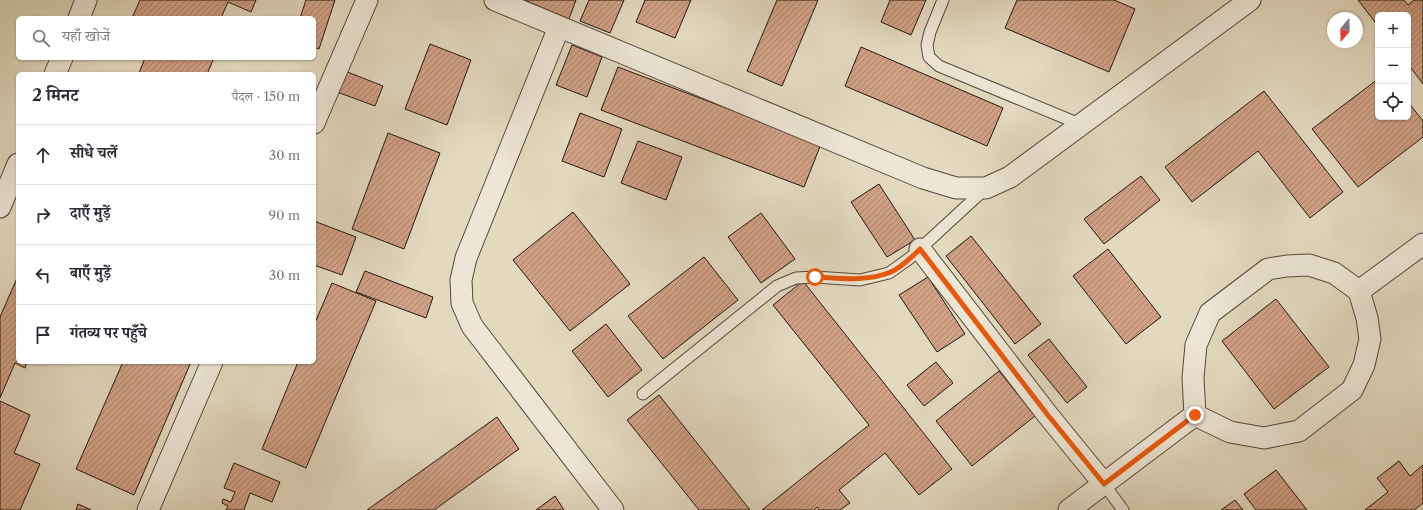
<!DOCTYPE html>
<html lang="hi">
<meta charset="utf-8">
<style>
:root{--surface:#fff;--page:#f7f7f7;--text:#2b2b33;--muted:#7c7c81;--line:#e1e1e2}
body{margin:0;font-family:"Libre Caslon Text","Noto Serif Devanagari",serif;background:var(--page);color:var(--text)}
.controls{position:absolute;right:12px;top:12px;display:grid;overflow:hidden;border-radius:6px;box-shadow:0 1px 3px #0004}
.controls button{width:36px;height:36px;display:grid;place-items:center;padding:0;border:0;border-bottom:1px solid var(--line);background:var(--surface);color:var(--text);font:20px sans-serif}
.compass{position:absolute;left:1327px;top:12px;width:36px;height:36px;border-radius:50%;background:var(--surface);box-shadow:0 1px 3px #0004;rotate:200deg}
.stop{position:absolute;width:12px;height:12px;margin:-9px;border:3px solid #ea580c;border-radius:50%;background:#fff}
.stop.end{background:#ea580c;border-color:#fff;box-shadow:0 1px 4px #0008}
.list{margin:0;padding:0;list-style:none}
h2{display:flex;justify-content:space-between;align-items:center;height:52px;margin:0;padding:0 16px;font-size:17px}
h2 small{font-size:13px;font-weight:400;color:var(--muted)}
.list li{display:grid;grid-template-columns:26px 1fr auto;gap:12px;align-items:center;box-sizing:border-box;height:60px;padding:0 16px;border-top:1px solid var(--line)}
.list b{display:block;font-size:15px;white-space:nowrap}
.list em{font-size:13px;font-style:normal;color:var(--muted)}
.icon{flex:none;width:22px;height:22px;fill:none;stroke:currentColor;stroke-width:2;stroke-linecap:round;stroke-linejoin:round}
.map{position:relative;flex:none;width:1423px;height:510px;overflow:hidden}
.search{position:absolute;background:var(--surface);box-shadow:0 1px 3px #0004;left:16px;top:16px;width:300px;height:44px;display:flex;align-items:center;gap:10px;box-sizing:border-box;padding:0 14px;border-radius:6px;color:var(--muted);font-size:15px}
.panel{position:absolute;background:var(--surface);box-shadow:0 1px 3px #0004;left:16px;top:72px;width:300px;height:292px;border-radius:6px}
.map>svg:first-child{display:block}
.building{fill:url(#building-hatch);stroke:#24180e}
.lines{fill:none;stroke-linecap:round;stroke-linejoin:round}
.service-casing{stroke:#54483a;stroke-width:13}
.minor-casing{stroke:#54483a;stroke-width:23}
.service{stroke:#ece6d5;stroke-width:11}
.minor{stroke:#ece6d5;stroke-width:21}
.route{stroke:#ea580c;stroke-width:5}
</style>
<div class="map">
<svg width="1423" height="510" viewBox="0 0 1423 510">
<defs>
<pattern id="building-hatch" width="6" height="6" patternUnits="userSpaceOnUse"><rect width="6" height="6" fill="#d1a186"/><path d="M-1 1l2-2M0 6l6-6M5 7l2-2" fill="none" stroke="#a9826c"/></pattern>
</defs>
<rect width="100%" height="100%" fill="#e2d9be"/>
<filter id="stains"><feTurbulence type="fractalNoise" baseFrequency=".005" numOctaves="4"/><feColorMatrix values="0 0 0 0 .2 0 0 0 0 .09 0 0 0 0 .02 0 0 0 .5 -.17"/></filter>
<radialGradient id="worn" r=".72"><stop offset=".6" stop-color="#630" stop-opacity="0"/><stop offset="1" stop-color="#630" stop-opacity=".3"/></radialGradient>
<path class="building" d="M140,0H256L251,12L228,2L221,18H132Z
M306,0H335L319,49L314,47V18H300Z
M524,0H576L569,19Z
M589,0H624L610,33L580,21Z
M645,0H691L675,38L636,22Z
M777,0H818L782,86L747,71Z
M890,0H926L911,35L881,22Z
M1017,0H1114L1135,9L1109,72L1005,28Z
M1358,0H1404L1408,5L1414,0H1423V84L1408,64V15H1378V26Z
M430,44L471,60L447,125L405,109Z
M572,45L602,57L587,97L556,85Z
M861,47L1003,108L987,146L845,86Z
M145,58H214L207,74H140L139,73Z
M618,67L821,144L804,187L601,110Z
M345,71L383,86L375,106L337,92Z
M1378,79V117H1408V102L1423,121V137L1358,187L1312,129Z
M1264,91L1343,192L1310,218L1258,151L1192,202L1165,167Z
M580,113L622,129L604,177L562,161Z
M388,133L440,153L404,249L352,229Z
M638,141L682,157L666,200L621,183Z
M1141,176L1160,200L1104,244L1084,219Z
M879,184L915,240L887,257L851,202Z
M573,212L630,284L570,331L513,260Z
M761,213L795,259L761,283L728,237Z
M314,221L356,237L342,275L314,265Z
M971,236L1041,324L1015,344L946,256Z
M1108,249L1161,317L1126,344L1073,276Z
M704,257L738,300L663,359L628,316Z
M365,271L433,297L426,318L356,292Z
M18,276V362H27L25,368L15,363L0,398V317Z
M928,277L965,334L937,352L899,295Z
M803,281L952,469L919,495L885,453L839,490L850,503L840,510H819L817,507L814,510H762L869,425L773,305Z
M332,283L376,301L306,468L262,449L298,362H314V325Z
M1276,299L1329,367L1274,409L1222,341Z
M606,324L642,370L608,397L572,351Z
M1049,339L1087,387L1067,403L1028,355Z
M123,362H191L134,495L76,469Z
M936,362L953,383L924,406L907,385Z
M999,371L1035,416L972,466L936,421Z
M659,395L750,510H699L627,420Z
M0,401L30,415L14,453L40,464L20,510H0Z
M497,417L519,449L434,510H367Z
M1399,461L1410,476L1423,465V503L1414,510H1365L1388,492L1377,478Z
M234,463L280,482L272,502L250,493L244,510H226L228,506L222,503L223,499L231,502L235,492L224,488Z
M1276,470L1307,510H1256L1244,494Z
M555,496L564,510H536Z
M1235,500L1243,510H1221Z
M78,504L91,510H76Z"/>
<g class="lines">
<g class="service-casing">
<path id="service" d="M943,0L930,32L927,45L929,57L939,66L1082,125
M643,394L777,286L796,278L815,277L860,280L889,273L910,258L985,189
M1104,484L1123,510"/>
</g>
<g class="minor-casing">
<path id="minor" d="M495,0L923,178L956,188H986L1010,177L1250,0
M79,18L86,0
M559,27L466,258L461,280L462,303L472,326L613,510
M55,74L62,58
M314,123L367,0
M0,207L18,164
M920,249L1047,414L1104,484
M1309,265L1334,273L1359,291L1367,318L1370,339L1364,365L1352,390L1299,431L1264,438L1230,432L1195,415L1193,378L1196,345L1210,313L1268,269L1287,266Z
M1359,291L1423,244
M148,510L212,362
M1069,510L1195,415"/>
</g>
<use href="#service" class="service"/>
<use href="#minor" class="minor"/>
</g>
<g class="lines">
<path class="route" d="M815,277C840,278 864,282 888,273C899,270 912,257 920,249L1047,414L1104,484L1195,415"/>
</g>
<rect width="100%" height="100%" filter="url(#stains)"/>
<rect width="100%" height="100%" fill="url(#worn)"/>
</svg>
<div class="controls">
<button>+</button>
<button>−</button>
<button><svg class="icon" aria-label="locate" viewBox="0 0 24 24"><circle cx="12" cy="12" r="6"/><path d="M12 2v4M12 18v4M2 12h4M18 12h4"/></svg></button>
</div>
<svg class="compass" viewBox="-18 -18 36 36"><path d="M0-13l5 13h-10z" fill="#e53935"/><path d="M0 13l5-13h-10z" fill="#7c7c81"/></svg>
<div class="stop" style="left:815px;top:277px"></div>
<div class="stop end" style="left:1195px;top:415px"></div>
<div class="search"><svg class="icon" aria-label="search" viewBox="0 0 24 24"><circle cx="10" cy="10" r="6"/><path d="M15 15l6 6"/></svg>यहाँ खोजें</div>
<section class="panel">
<h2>2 मिनट<small>पैदल · 150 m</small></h2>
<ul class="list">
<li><svg class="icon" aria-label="ahead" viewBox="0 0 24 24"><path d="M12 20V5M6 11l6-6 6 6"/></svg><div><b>सीधे चलें</b></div><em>30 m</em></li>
<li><svg class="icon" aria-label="right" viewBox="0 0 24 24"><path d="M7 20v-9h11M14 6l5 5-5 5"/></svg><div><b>दाएँ मुड़ें</b></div><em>90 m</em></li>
<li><svg class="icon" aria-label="left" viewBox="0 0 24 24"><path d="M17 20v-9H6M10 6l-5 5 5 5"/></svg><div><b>बाएँ मुड़ें</b></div><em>30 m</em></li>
<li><svg class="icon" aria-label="arrive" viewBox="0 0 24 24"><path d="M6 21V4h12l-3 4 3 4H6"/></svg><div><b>गंतव्य पर पहुँचे</b></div></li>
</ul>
</section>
</div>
